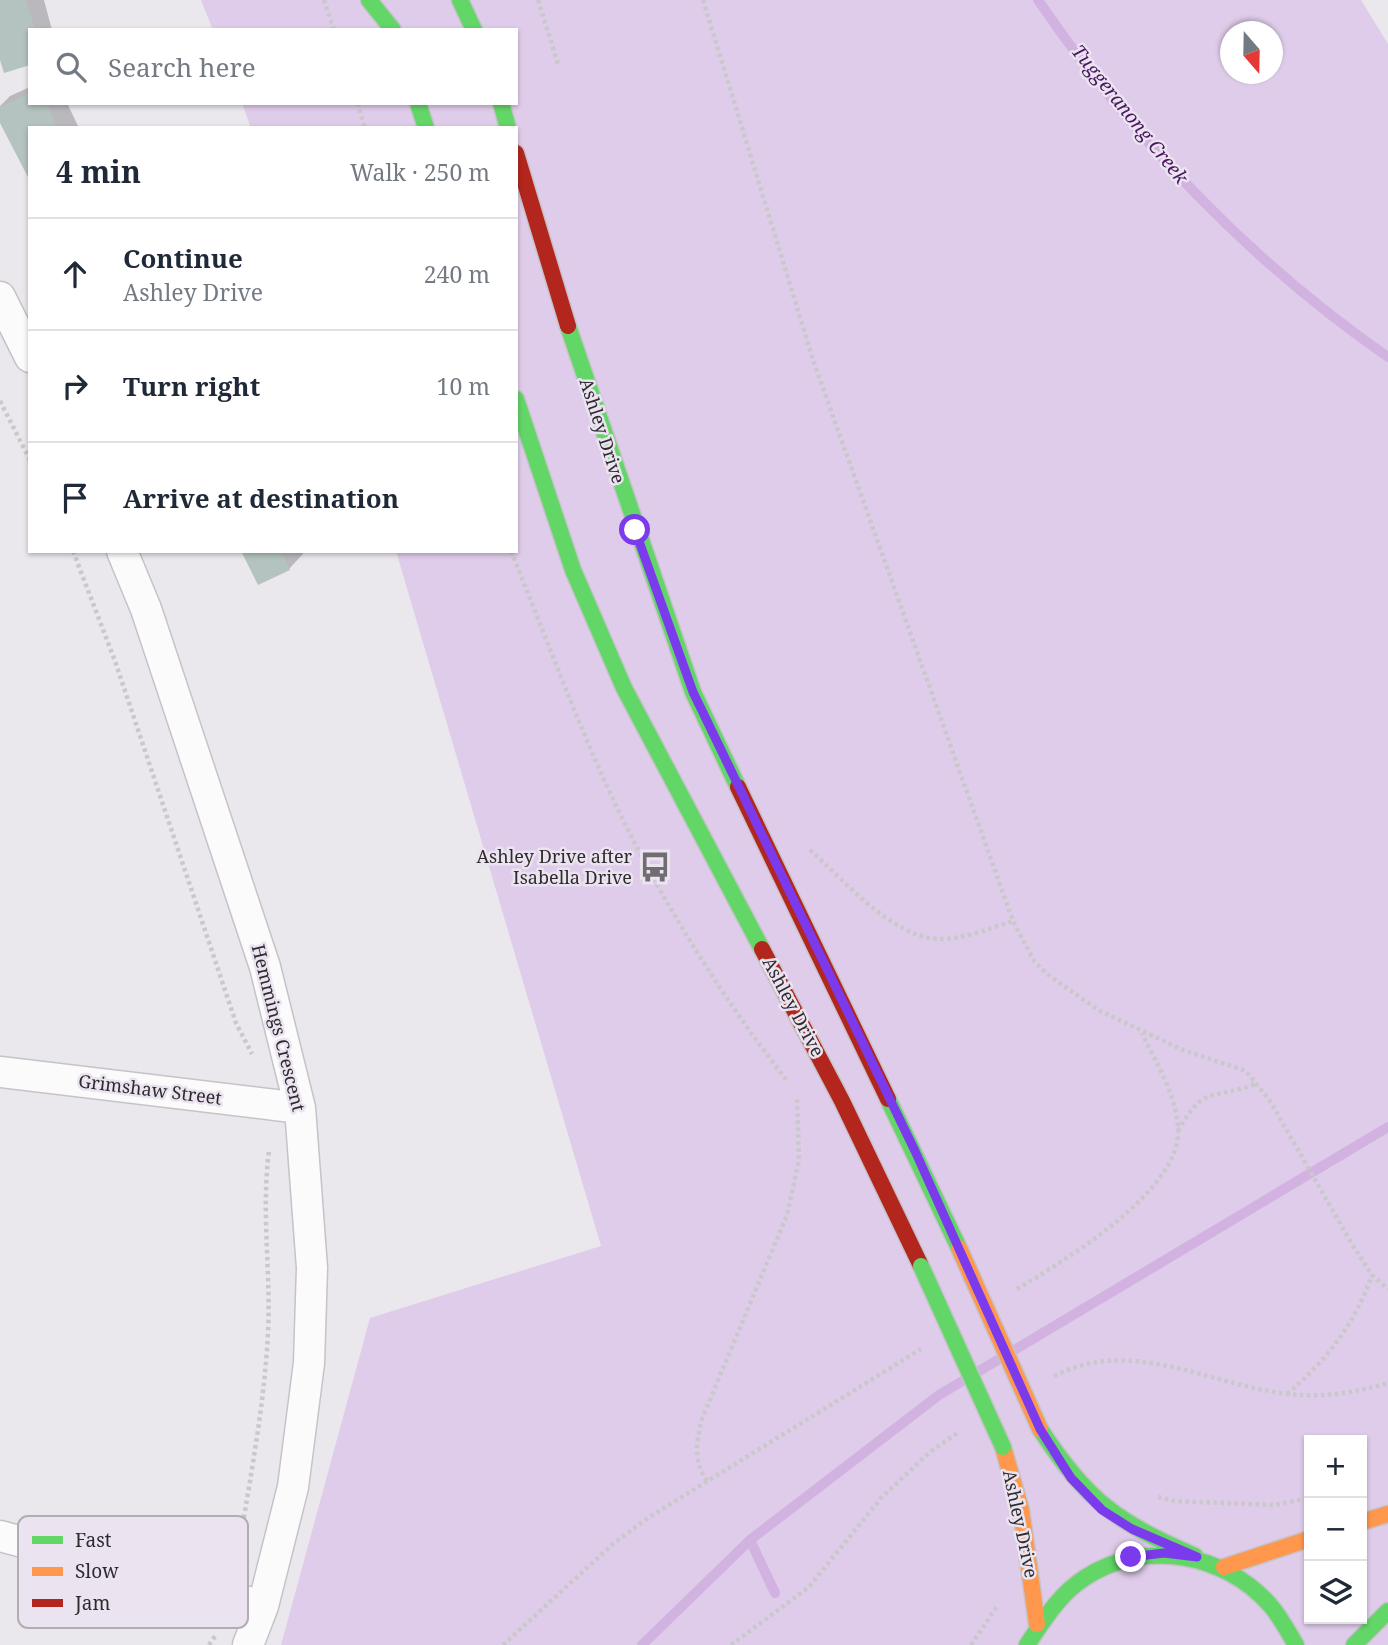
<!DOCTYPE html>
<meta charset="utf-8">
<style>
:root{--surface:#fff;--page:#f6f6f7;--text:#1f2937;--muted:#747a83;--line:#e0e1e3}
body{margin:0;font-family:"Noto Serif",serif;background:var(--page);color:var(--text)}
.controls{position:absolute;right:21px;bottom:21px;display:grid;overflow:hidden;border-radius:0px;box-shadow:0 2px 5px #0004}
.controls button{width:63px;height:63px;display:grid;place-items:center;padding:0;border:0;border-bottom:2px solid var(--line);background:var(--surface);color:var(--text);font:35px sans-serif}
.compass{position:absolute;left:1220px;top:21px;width:63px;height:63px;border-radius:50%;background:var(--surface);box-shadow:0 2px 5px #0004;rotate:160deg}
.stop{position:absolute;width:21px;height:21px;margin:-16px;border:5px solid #7c3aed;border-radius:50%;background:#fff}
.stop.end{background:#7c3aed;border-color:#fff;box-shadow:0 2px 7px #0008}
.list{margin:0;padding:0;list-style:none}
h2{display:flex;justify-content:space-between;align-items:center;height:91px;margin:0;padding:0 28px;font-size:30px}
h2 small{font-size:23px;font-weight:400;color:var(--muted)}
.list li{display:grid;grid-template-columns:46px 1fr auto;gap:21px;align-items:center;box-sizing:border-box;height:112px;padding:0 28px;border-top:2px solid var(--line)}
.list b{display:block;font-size:26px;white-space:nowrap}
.list p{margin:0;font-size:23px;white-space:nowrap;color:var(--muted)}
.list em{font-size:23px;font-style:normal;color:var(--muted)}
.icon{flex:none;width:38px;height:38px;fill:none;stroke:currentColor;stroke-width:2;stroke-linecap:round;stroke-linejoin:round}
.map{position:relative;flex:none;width:1388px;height:1645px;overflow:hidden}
.search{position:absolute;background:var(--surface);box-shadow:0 2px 5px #0004;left:28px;top:28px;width:490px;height:77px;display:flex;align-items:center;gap:18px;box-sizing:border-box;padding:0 24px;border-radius:0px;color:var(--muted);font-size:26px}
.panel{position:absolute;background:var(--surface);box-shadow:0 2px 5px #0004;left:28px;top:126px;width:490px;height:427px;border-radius:0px}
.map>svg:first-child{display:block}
.green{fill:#dfccea;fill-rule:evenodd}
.shadow{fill:#0003}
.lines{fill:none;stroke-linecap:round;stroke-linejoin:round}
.stream{stroke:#d1b2e1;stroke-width:10}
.building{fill:#b4c3bf}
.street-casing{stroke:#c5c3c8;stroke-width:33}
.fast-casing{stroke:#c5c3c8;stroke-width:19}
.slow-casing{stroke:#c5c3c8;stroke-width:19}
.jam-casing{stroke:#c5c3c8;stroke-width:19}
.path{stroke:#c9c8ca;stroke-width:4.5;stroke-dasharray:3.5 3.5;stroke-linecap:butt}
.street{stroke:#fcfbfc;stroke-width:30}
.fast{stroke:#63d668;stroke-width:16}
.slow{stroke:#ff974d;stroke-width:16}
.jam{stroke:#b3261e;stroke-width:16}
.fast-bridge-casing{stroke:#c5c3c8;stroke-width:19;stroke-linecap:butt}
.slow-bridge-casing{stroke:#c5c3c8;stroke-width:19;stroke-linecap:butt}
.fast-bridge{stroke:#63d668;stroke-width:16}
.slow-bridge{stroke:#ff974d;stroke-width:16}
.route{stroke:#7c3aed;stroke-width:9}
.labels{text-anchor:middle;stroke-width:5;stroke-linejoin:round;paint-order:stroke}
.street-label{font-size:18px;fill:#2e2b2f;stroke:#ebe4f0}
.poi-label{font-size:18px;fill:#2e2b2f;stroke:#ebe4f0;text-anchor:end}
.water-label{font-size:19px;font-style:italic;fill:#4b1661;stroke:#ebe4f0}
.key{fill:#ebe4f0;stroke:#b2acb6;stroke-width:2}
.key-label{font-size:19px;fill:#2e2b2f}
</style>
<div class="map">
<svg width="1388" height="1645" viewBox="0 0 1388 1645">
<rect width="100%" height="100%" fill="#eae7ed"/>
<path class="green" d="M201,0H1361L1388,44V1645H281L370,1318L601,1246L396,551H516V128H251L242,103H516V30H213ZM1230,32H1272V74H1230ZM1309,1440H1362V1619H1309Z"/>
<path class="shadow" d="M0,0H44L52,30H30L0,54Z
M30,87V103H67L79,128H30L0,119V106L10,96Z
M243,551H302L303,554L289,569Z"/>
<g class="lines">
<path class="stream" d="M1038,0C1133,139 1250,261 1388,357
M750,1540L775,1593
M642,1645L750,1540L939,1395L1388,1127"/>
</g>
<path class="building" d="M0,0H26L35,30H30V65L4,73L0,60Z
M30,93V103H46L58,128H30V181L0,123V107Z
M241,551H281L290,570L258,585Z"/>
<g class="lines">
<g class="street-casing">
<path id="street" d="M0,297L30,357
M122,551L146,609L265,967L300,1108L312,1268L309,1363L293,1487L263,1606L248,1645
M0,1072L300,1108
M0,1536L263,1606"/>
</g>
<g class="fast-casing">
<path id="fast" d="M369,0L393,30
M460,0L474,30
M418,103L426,128
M501,103L508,128
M568,326L693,692L738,787
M516,399L573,570L624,688L762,949
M888,1099L959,1248
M1040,1429C1087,1501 1117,1522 1195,1556
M1027,1645C1044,1620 1059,1594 1086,1577C1145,1539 1224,1553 1270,1605C1280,1616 1288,1632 1296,1645
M1354,1645L1388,1611"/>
</g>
<g class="slow-casing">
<path id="slow" d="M1003,1447L1021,1510L1037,1624
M1362,1522L1388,1514
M1224,1567L1309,1539"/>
</g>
<g class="jam-casing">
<path id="jam" d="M516,153L568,326
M738,787L888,1099
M762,949L842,1101L921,1266"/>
</g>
<path class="path" d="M324,0L334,30
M538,0L558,64
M703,0L814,363L1013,921L1034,961L1047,974L1098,1010L1183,1050L1246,1071L1270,1101L1353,1246L1372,1275L1388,1289
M357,103L365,128
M0,401L30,460
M73,551L115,661L236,1023L252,1054
M511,551C541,625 569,700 601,773C648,879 716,990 788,1082
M810,850C844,880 892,937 938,939C962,940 991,928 1013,921
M1178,1131C1205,1082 1214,1101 1257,1083
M1017,1289C1064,1261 1177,1193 1178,1133C1179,1099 1156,1063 1142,1033
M1054,1376C1132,1336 1209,1385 1288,1394C1324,1398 1354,1393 1388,1383
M1287,1394C1328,1359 1354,1325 1372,1275
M707,1481C693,1460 696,1443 702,1419L787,1215L799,1160L797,1099
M1158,1497L1174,1501L1275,1505L1309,1498
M236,1566C248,1489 264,1411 268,1333C271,1272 261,1211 269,1151
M209,1645L216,1635
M503,1645L614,1543L648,1518L921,1349
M731,1645L809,1587L881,1498L930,1452L959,1432
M971,1645L998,1605"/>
<use href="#street" class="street"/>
<use href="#fast" class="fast"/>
<use href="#slow" class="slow"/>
<use href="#jam" class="jam"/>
<g class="fast-bridge-casing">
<path id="fast-bridge" d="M921,1266L1003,1447"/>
</g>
<g class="slow-bridge-casing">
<path id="slow-bridge" d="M959,1248L1040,1429"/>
</g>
<use href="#fast-bridge" class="fast-bridge"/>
<use href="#slow-bridge" class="slow-bridge"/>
</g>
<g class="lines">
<path class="route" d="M635,530L693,692L915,1151L1040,1429L1071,1478L1102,1510L1132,1529L1197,1557L1164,1553L1131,1557"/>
</g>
<defs>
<g id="bus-bare" transform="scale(2.415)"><path d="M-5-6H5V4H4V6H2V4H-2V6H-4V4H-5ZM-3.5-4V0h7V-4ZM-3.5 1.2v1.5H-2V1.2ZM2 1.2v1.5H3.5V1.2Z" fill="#706d72" stroke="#ebe4f0" stroke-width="2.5" paint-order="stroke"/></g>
</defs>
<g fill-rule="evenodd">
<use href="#bus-bare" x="655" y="867"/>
</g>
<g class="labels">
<g class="street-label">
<text transform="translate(602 431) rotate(72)" y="6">Ashley Drive</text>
<text transform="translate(793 1007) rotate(62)" y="6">Ashley Drive</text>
<text transform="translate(278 1028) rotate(76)" y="6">Hemmings Crescent</text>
<text transform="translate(150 1090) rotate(7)" y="6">Grimshaw Street</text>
<text transform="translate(1020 1524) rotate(78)" y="6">Ashley Drive</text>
</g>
<g class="poi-label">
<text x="632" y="863">Ashley Drive after<tspan x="632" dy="21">Isabella Drive</tspan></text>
</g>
<g class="water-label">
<text transform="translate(1130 114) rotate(51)" y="7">Tuggeranong Creek</text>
</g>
</g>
<rect x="18" y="1516" width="230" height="112" rx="10" class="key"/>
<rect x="32" y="1536" width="31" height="8" fill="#63d668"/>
<rect x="32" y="1567" width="31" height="9" fill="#ff974d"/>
<rect x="32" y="1599" width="31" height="8" fill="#b3261e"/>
<g class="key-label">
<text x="75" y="1547">Fast</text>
<text x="75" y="1578">Slow</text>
<text x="75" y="1610">Jam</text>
</g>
</svg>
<div class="controls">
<button>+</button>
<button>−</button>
<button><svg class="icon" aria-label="layers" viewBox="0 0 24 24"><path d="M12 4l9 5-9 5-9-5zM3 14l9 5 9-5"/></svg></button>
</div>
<svg class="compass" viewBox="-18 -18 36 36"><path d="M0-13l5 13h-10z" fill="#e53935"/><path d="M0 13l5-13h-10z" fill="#747a83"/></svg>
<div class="stop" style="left:635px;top:530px"></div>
<div class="stop end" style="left:1131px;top:1557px"></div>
<div class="search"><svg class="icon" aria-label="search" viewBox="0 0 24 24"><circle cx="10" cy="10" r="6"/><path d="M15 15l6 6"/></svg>Search here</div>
<section class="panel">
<h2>4 min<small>Walk · 250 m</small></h2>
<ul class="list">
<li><svg class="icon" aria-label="ahead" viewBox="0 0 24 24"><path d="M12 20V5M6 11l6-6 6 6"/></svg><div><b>Continue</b><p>Ashley Drive</p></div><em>240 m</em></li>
<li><svg class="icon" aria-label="right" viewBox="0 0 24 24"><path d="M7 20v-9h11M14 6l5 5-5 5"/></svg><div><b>Turn right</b></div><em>10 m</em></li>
<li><svg class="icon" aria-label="arrive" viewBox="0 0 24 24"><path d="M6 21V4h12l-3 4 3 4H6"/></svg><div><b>Arrive at destination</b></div></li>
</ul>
</section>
</div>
